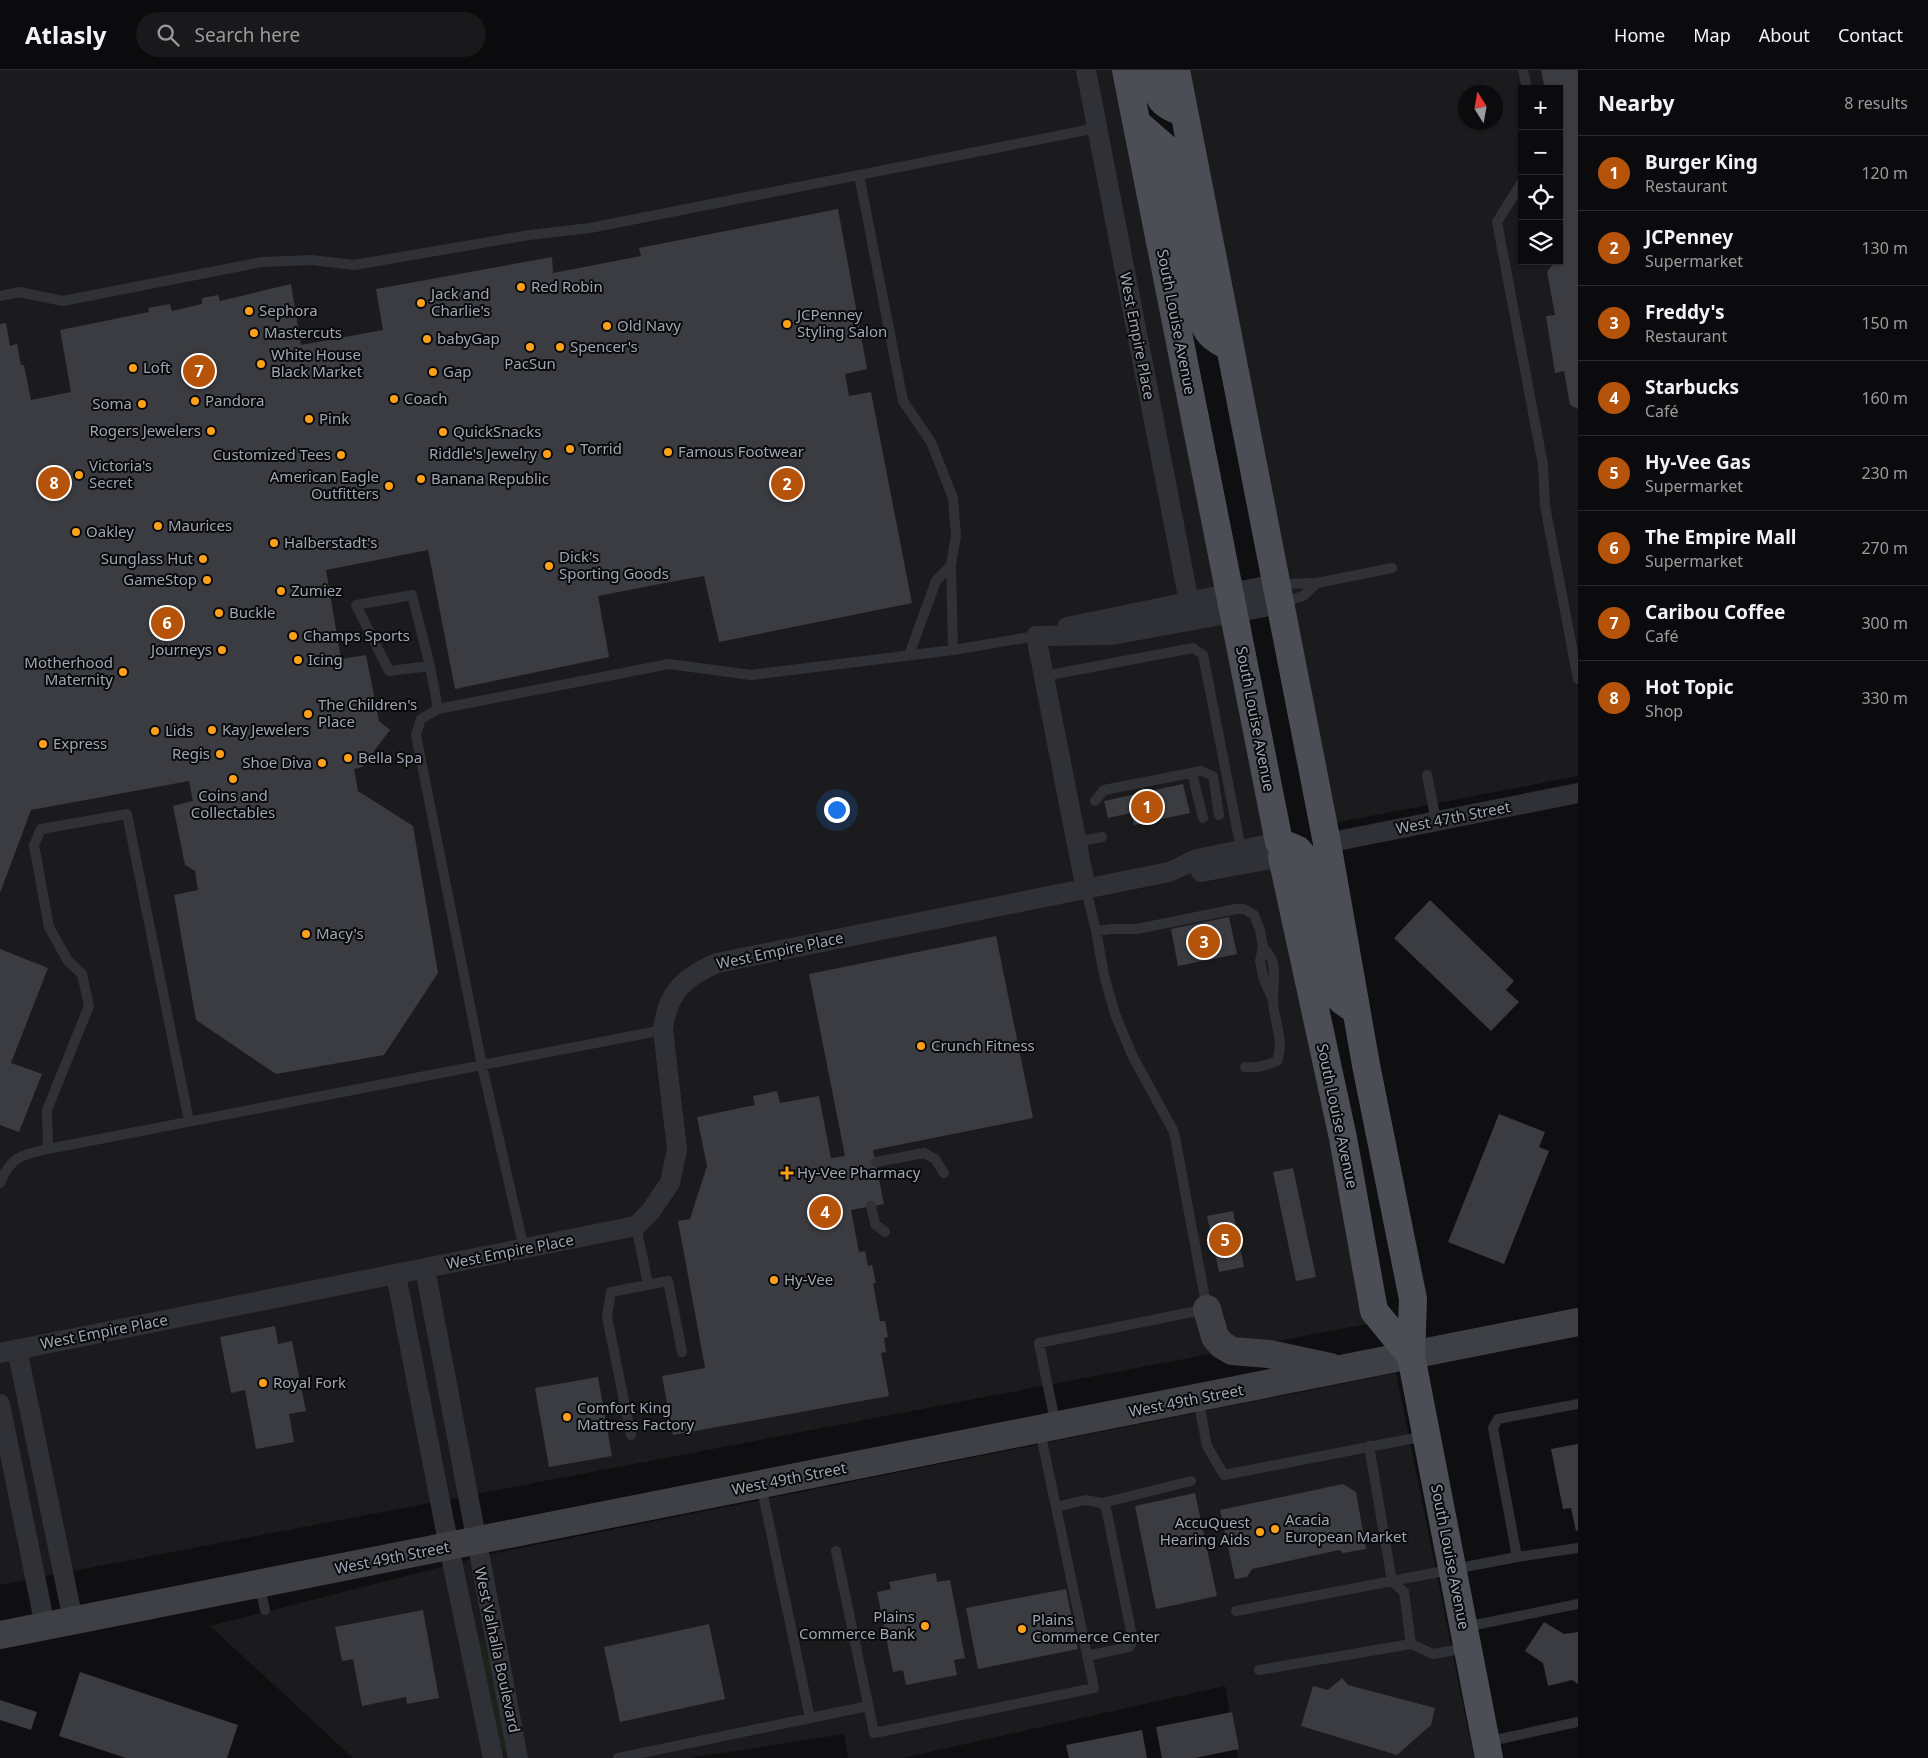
<!DOCTYPE html>
<meta charset="utf-8">
<style>
:root{--surface:#0b0b0d;--page:#19191b;--text:#f1f3f6;--muted:#9a9b9d;--line:#2b2b2e;--accent:#b45309}
body{margin:0;font-family:"Noto Sans",sans-serif;background:var(--page);color:var(--text)}
.controls{position:absolute;right:15px;top:15px;display:grid;overflow:hidden;border-radius:0px;box-shadow:0 1px 4px #0004}
.controls button{width:45px;height:45px;display:grid;place-items:center;padding:0;border:0;border-bottom:1px solid var(--line);background:var(--surface);color:var(--text);font:25px sans-serif}
.compass{position:absolute;left:1458px;top:15px;width:45px;height:45px;border-radius:50%;background:var(--surface);box-shadow:0 1px 4px #0004;rotate:349deg}
.you{position:absolute;left:836px;top:739px;width:18px;height:18px;margin:-12px;border:4px solid #fff;border-radius:50%;background:#1a73e8;box-shadow:0 0 0 8px #1a73e833}
.badge{display:grid;place-items:center;width:32px;height:32px;border-radius:50%;background:var(--accent);color:#fff;font-size:16px;font-weight:700}
.pin{position:absolute;translate:-50% -50%;border:2px solid #fff;box-shadow:0 1px 5px #0006}
.list{margin:0;padding:0;list-style:none}
h2{display:flex;justify-content:space-between;align-items:center;height:65px;margin:0;padding:0 20px;font-size:21px}
h2 small{font-size:16px;font-weight:400;color:var(--muted)}
.list li{display:grid;grid-template-columns:32px 1fr auto;gap:15px;align-items:center;box-sizing:border-box;height:75px;padding:0 20px;border-top:1px solid var(--line)}
.list b{display:block;font-size:19px;white-space:nowrap}
.list p{margin:0;font-size:16px;white-space:nowrap;color:var(--muted)}
.list em{font-size:16px;font-style:normal;color:var(--muted)}
.icon{flex:none;width:28px;height:28px;fill:none;stroke:currentColor;stroke-width:2;stroke-linecap:round;stroke-linejoin:round}
.map{position:relative;flex:none;width:1578px;height:1688px;overflow:hidden}
header{display:flex;align-items:center;gap:30px;box-sizing:border-box;height:70px;padding:0 25px;background:var(--surface);border-bottom:1px solid var(--line)}
header strong{font-size:24px}
nav{display:flex;gap:28px;margin-inline-start:auto;font-size:18px}
.search{width:350px;height:45px;background:var(--page);display:flex;align-items:center;gap:12px;box-sizing:border-box;padding:0 18px;border-radius:28px;color:var(--muted);font-size:19px}
main{display:flex}
aside{flex:1;background:var(--surface)}
.map>svg:first-child{display:block}
.built{fill:#1b1b1e;fill-rule:evenodd}
.green{fill:#1b231c}
.building{fill:#3b3c41}
.lines{fill:none;stroke-linecap:round;stroke-linejoin:round}
.service{stroke:#303136;stroke-width:10}
.minor{stroke:#303136;stroke-width:20}
.secondary{stroke:#3e4046;stroke-width:28}
.primary{stroke:#4c4e55;stroke-width:28}
.poi-dot{fill:#fda11b;stroke:#0a0a0c;stroke-width:2}
.labels{text-anchor:middle;stroke-width:4;stroke-linejoin:round;paint-order:stroke}
.poi-label{font-size:15px;fill:#9fa6b3;stroke:#0a0a0c;text-anchor:start}
.street-label{font-size:15px;fill:#9fa6b3;stroke:#0a0a0c}
</style>
<header>
<strong>Atlasly</strong>
<div class="search"><svg class="icon" aria-label="search" viewBox="0 0 24 24"><circle cx="10" cy="10" r="6"/><path d="M15 15l6 6"/></svg>Search here</div>
<nav><a>Home</a><a>Map</a><a>About</a><a>Contact</a></nav>
</header>
<main>
<div class="map">
<svg width="1578" height="1688" viewBox="0 0 1578 1688">
<rect width="100%" height="100%" fill="#0f0f11"/>
<path class="built" d="M0,0H1116L1367,1254L0,1515Z
M1186,0H1578V706L1334,753ZM1522,19H1559V191H1522ZM1466,22H1496V52H1466Z
M1396,1303L1474,1688H1238L1225,1616L903,1688H848L844,1664L690,1688H353L210,1556L496,1483Z"/>
<path class="green" d="M480,1571H484L486,1575L510,1678L506,1681L502,1682L477,1574Z"/>
<path class="building" d="M1541,0H1578V339L1570,335L1564,301L1555,303L1546,246L1555,245L1547,202L1555,191H1559V19H1545Z
M838,139L867,299L845,304L849,326L871,322L912,533L719,572L704,506L670,512L598,526L609,587L455,619L428,480L326,500L341,589L366,585L379,651L390,660L362,697L354,699L358,721L413,756L438,903L384,985L276,1004L196,950L174,825L198,820L195,801L185,795L173,736L193,731L189,711L31,740L0,823V254L6,253L10,276L17,274L21,295H24L31,330L71,322L60,260L149,242L148,238L170,234L172,241L202,234V228L218,225L220,231L291,214L301,275L383,260L376,219L552,187L553,203L641,186L639,178Z
M1183,714L1190,743L1134,755L1131,743L1108,748L1104,731Z
M1430,830L1514,911L1506,920L1519,932L1491,961L1394,868Z
M1229,847L1237,884L1178,896L1171,859Z
M996,866L1033,1048L873,1080L884,1134L851,1140L859,1182L865,1181L868,1196L872,1195L876,1213H873L880,1251H885L888,1267L884,1268L886,1282L881,1283L889,1326L673,1365L662,1306L705,1298L678,1151L690,1149L707,1096L697,1047L755,1035L753,1026L777,1021L780,1033L819,1026L831,1088L845,1086L809,904Z
M0,879L48,898L11,993L42,1004L19,1062L0,1055Z
M1499,1044L1545,1062L1539,1077L1549,1081L1504,1194L1448,1172Z
M1293,1098L1316,1207L1296,1211L1273,1102Z
M1233,1141L1244,1197L1219,1202L1207,1146Z
M275,1256L278,1274L292,1271L306,1341L289,1344L294,1372L256,1379L245,1320L231,1323L220,1267Z
M598,1307L612,1386L549,1397L535,1318Z
M1578,1374V1460L1576,1461L1571,1438L1563,1439L1551,1379Z
M1343,1414L1356,1422L1366,1479L1343,1483L1339,1480L1252,1499L1247,1507L1235,1509L1220,1440Z
M1195,1423L1217,1526L1156,1539L1135,1436Z
M936,1503L937,1512L950,1510L965,1588L954,1590L957,1605L906,1615L903,1600L893,1602L877,1522L891,1519L889,1512Z
M1066,1519L1078,1579L978,1599L966,1538Z
M423,1540L439,1628L407,1634L406,1627L362,1636L353,1589L342,1591L335,1557Z
M1544,1552L1564,1564L1578,1562V1614L1572,1610L1548,1616L1543,1593L1525,1581Z
M709,1554L725,1629L620,1652L604,1577Z
M80,1602L238,1655L227,1688H126L59,1666Z
M1342,1608L1348,1615L1435,1638L1431,1655L1397,1685L1301,1656L1313,1616L1328,1620Z
M0,1630L37,1642L31,1660L0,1650Z
M1232,1642L1239,1679L1195,1688H1162L1156,1657Z
M1142,1660L1147,1688H1069L1066,1675Z"/>
<g class="lines">
<path class="service" d="M1523,0L1527,19
M859,105L903,331L931,372L953,428L956,466L951,495L953,580
M1522,112L1497,152L1543,395L1545,436L1578,609
M0,226L19,222L63,231L262,192L312,190L354,195L529,165L590,158L1097,58
M1277,514L1317,513L1392,498
M1281,533L1303,526L1317,513
M909,585L936,511L951,495
M430,596L389,601L356,535L412,525L430,596L438,639
M1044,606L1193,578L1203,585L1241,779
M1192,703L1203,748
M1427,705L1436,751
M1095,731L1104,720L1201,701L1213,706L1219,745
M1076,772L1102,767
M1096,861L1112,859H1137L1236,839H1244L1254,845L1260,860L1263,877L1260,891L1264,910L1273,930
M1245,997C1257,998 1265,996 1277,991C1285,971 1273,949 1273,929C1273,916 1276,903 1272,890C1270,885 1266,881 1263,877
M48,1079L47,1040L89,936L82,904L68,891L49,857L34,775L41,759L127,744L189,1051
M876,1092L924,1083L935,1089L944,1103
M0,1113C11,1086 22,1085 48,1079L663,960
M871,1136L875,1154L885,1162
M636,1156L648,1214
M524,1179L482,995L416,665L421,649L438,639L669,594L751,605L953,580L1036,566
M1198,1329L1207,1376L1224,1405L1425,1366
M1056,1356L1039,1273L1207,1239L1174,1062L1133,987L1115,944L1104,905L1096,861L1086,820
M631,1365L607,1247L611,1222L668,1211L682,1282
M761,1415L810,1648
M1102,1433L1191,1411
M1056,1437L1085,1430L1102,1433L1106,1438L1133,1571L1129,1577L1087,1586
M836,1481L874,1663L1094,1618L1040,1361
M1517,1487L1578,1478
M1392,1511L1517,1487L1493,1358L1498,1349L1578,1334
M1392,1511L1404,1522L1411,1574L1433,1584L1467,1578
M259,1514L265,1540
M1236,1541L1392,1511L1369,1376
M1465,1557L1578,1534
M1259,1600L1411,1574
M1486,1672L1578,1652
M618,1688L868,1636"/>
<path class="minor" d="M1086,0L1189,532
M1067,557L1276,514
M1036,566L1086,820
M1036,566L1112,565L1280,534
M1327,773L1578,723
M1201,802L1282,787
M425,1199L518,1688
M396,1205L449,1477L493,1688
M17,1279L73,1550
M0,1283L636,1156L650,1142L670,1113L677,1079L663,960C667,923 684,907 717,893L1169,802L1197,789L1279,772
M0,1334L45,1556"/>
<path class="secondary" d="M1207,1239L1215,1267L1222,1275L1232,1281L1269,1284L1330,1297
M0,1565L1578,1252"/>
<path class="primary" d="M1126,0L1279,772L1298,780L1304,787L1309,798L1332,916C1337,929 1345,933 1356,940
M1152,0C1157,25 1158,35 1184,42
M1176,0L1327,773L1366,995L1413,1229L1411,1286L1489,1688
M1137,53L1168,80L1200,244C1206,263 1212,268 1230,277
M1282,787L1343,1068L1374,1241L1411,1286"/>
</g>
<g class="poi-dot">
<circle cx="521" cy="217" r="5"/>
<circle cx="421" cy="233" r="5"/>
<circle cx="249" cy="241" r="5"/>
<circle cx="787" cy="254" r="5"/>
<circle cx="607" cy="256" r="5"/>
<circle cx="254" cy="263" r="5"/>
<circle cx="427" cy="269" r="5"/>
<circle cx="530" cy="277" r="5"/>
<circle cx="560" cy="277" r="5"/>
<circle cx="261" cy="294" r="5"/>
<circle cx="133" cy="298" r="5"/>
<circle cx="433" cy="302" r="5"/>
<circle cx="394" cy="329" r="5"/>
<circle cx="195" cy="331" r="5"/>
<circle cx="142" cy="334" r="5"/>
<circle cx="309" cy="349" r="5"/>
<circle cx="211" cy="361" r="5"/>
<circle cx="443" cy="362" r="5"/>
<circle cx="570" cy="379" r="5"/>
<circle cx="668" cy="382" r="5"/>
<circle cx="547" cy="384" r="5"/>
<circle cx="341" cy="385" r="5"/>
<circle cx="79" cy="405" r="5"/>
<circle cx="421" cy="409" r="5"/>
<circle cx="389" cy="416" r="5"/>
<circle cx="158" cy="456" r="5"/>
<circle cx="76" cy="462" r="5"/>
<circle cx="274" cy="473" r="5"/>
<circle cx="203" cy="489" r="5"/>
<circle cx="549" cy="496" r="5"/>
<circle cx="207" cy="510" r="5"/>
<circle cx="281" cy="521" r="5"/>
<circle cx="219" cy="543" r="5"/>
<circle cx="293" cy="566" r="5"/>
<circle cx="222" cy="580" r="5"/>
<circle cx="298" cy="590" r="5"/>
<circle cx="123" cy="602" r="5"/>
<circle cx="308" cy="644" r="5"/>
<circle cx="212" cy="660" r="5"/>
<circle cx="155" cy="661" r="5"/>
<circle cx="43" cy="674" r="5"/>
<circle cx="220" cy="684" r="5"/>
<circle cx="348" cy="688" r="5"/>
<circle cx="322" cy="693" r="5"/>
<circle cx="233" cy="709" r="5"/>
<circle cx="306" cy="864" r="5"/>
<circle cx="921" cy="976" r="5"/>
<path d="M784.5 1095.5h5v5h5v5h-5v5h-5v-5h-5v-5h5z"/>
<circle cx="774" cy="1210" r="5"/>
<circle cx="263" cy="1313" r="5"/>
<circle cx="567" cy="1347" r="5"/>
<circle cx="1275" cy="1459" r="5"/>
<circle cx="1260" cy="1462" r="5"/>
<circle cx="925" cy="1556" r="5"/>
<circle cx="1022" cy="1559" r="5"/>
</g>
<g class="labels">
<g class="poi-label">
<text x="531" y="222">Red Robin</text>
<text x="431" y="229">Jack and<tspan x="431" dy="17">Charlie's</tspan></text>
<text x="259" y="246">Sephora</text>
<text x="797" y="250">JCPenney<tspan x="797" dy="17">Styling Salon</tspan></text>
<text x="617" y="261">Old Navy</text>
<text x="264" y="268">Mastercuts</text>
<text x="437" y="274">babyGap</text>
<text x="570" y="282">Spencer's</text>
<text x="271" y="290">White House<tspan x="271" dy="17">Black Market</tspan></text>
<text x="530" y="299" text-anchor="middle">PacSun</text>
<text x="143" y="303">Loft</text>
<text x="443" y="307">Gap</text>
<text x="404" y="334">Coach</text>
<text x="205" y="336">Pandora</text>
<text x="132" y="339" text-anchor="end">Soma</text>
<text x="319" y="354">Pink</text>
<text x="201" y="366" text-anchor="end">Rogers Jewelers</text>
<text x="453" y="367">QuickSnacks</text>
<text x="580" y="384">Torrid</text>
<text x="678" y="387">Famous Footwear</text>
<text x="537" y="389" text-anchor="end">Riddle's Jewelry</text>
<text x="331" y="390" text-anchor="end">Customized Tees</text>
<text x="89" y="401">Victoria's<tspan x="89" dy="17">Secret</tspan></text>
<text x="379" y="412" text-anchor="end">American Eagle<tspan x="379" dy="17">Outfitters</tspan></text>
<text x="431" y="414">Banana Republic</text>
<text x="168" y="461">Maurices</text>
<text x="86" y="467">Oakley</text>
<text x="284" y="478">Halberstadt's</text>
<text x="559" y="492">Dick's<tspan x="559" dy="17">Sporting Goods</tspan></text>
<text x="193" y="494" text-anchor="end">Sunglass Hut</text>
<text x="197" y="515" text-anchor="end">GameStop</text>
<text x="291" y="526">Zumiez</text>
<text x="229" y="548">Buckle</text>
<text x="303" y="571">Champs Sports</text>
<text x="212" y="585" text-anchor="end">Journeys</text>
<text x="308" y="595">Icing</text>
<text x="113" y="598" text-anchor="end">Motherhood<tspan x="113" dy="17">Maternity</tspan></text>
<text x="318" y="640">The Children's<tspan x="318" dy="17">Place</tspan></text>
<text x="222" y="665">Kay Jewelers</text>
<text x="165" y="666">Lids</text>
<text x="53" y="679">Express</text>
<text x="210" y="689" text-anchor="end">Regis</text>
<text x="358" y="693">Bella Spa</text>
<text x="312" y="698" text-anchor="end">Shoe Diva</text>
<text x="233" y="731" text-anchor="middle">Coins and<tspan x="233" dy="17">Collectables</tspan></text>
<text x="316" y="869">Macy's</text>
<text x="931" y="981">Crunch Fitness</text>
<text x="797" y="1108">Hy-Vee Pharmacy</text>
<text x="784" y="1215">Hy-Vee</text>
<text x="273" y="1318">Royal Fork</text>
<text x="577" y="1343">Comfort King<tspan x="577" dy="17">Mattress Factory</tspan></text>
<text x="1285" y="1455">Acacia<tspan x="1285" dy="17">European Market</tspan></text>
<text x="1250" y="1458" text-anchor="end">AccuQuest<tspan x="1250" dy="17">Hearing Aids</tspan></text>
<text x="915" y="1552" text-anchor="end">Plains<tspan x="915" dy="17">Commerce Bank</tspan></text>
<text x="1032" y="1555">Plains<tspan x="1032" dy="17">Commerce Center</tspan></text>
</g>
<g class="street-label">
<text transform="translate(1176 252) rotate(79)" y="5">South Louise Avenue</text>
<text transform="translate(1137 266) rotate(79)" y="5">West Empire Place</text>
<text transform="translate(1255 649) rotate(79)" y="5">South Louise Avenue</text>
<text transform="translate(1453 748) rotate(-11)" y="5">West 47th Street</text>
<text transform="translate(780 881) rotate(-12)" y="5">West Empire Place</text>
<text transform="translate(1337 1046) rotate(78)" y="5">South Louise Avenue</text>
<text transform="translate(510 1182) rotate(-11)" y="5">West Empire Place</text>
<text transform="translate(104 1262) rotate(-11)" y="5">West Empire Place</text>
<text transform="translate(1186 1331) rotate(-11)" y="5">West 49th Street</text>
<text transform="translate(789 1409) rotate(-11)" y="5">West 49th Street</text>
<text transform="translate(1450 1487) rotate(79)" y="5">South Louise Avenue</text>
<text transform="translate(392 1488) rotate(-11)" y="5">West 49th Street</text>
<text transform="translate(497 1580) rotate(78)" y="5">West Valhalla Boulevard</text>
</g>
</g>
</svg>
<div class="controls">
<button>+</button>
<button>−</button>
<button><svg class="icon" aria-label="locate" viewBox="0 0 24 24"><circle cx="12" cy="12" r="6"/><path d="M12 2v4M12 18v4M2 12h4M18 12h4"/></svg></button>
<button><svg class="icon" aria-label="layers" viewBox="0 0 24 24"><path d="M12 4l9 5-9 5-9-5zM3 14l9 5 9-5"/></svg></button>
</div>
<svg class="compass" viewBox="-18 -18 36 36"><path d="M0-13l5 13h-10z" fill="#e53935"/><path d="M0 13l5-13h-10z" fill="#9a9b9d"/></svg>
<div class="you"></div>
<div class="pin badge" style="left:1147px;top:737px">1</div>
<div class="pin badge" style="left:787px;top:414px">2</div>
<div class="pin badge" style="left:1204px;top:872px">3</div>
<div class="pin badge" style="left:825px;top:1142px">4</div>
<div class="pin badge" style="left:1225px;top:1170px">5</div>
<div class="pin badge" style="left:167px;top:553px">6</div>
<div class="pin badge" style="left:199px;top:301px">7</div>
<div class="pin badge" style="left:54px;top:413px">8</div>
</div>
<aside>
<h2>Nearby<small>8 results</small></h2>
<ul class="list">
<li><span class="badge">1</span><div><b>Burger King</b><p>Restaurant</p></div><em>120 m</em></li>
<li><span class="badge">2</span><div><b>JCPenney</b><p>Supermarket</p></div><em>130 m</em></li>
<li><span class="badge">3</span><div><b>Freddy's</b><p>Restaurant</p></div><em>150 m</em></li>
<li><span class="badge">4</span><div><b>Starbucks</b><p>Café</p></div><em>160 m</em></li>
<li><span class="badge">5</span><div><b>Hy-Vee Gas</b><p>Supermarket</p></div><em>230 m</em></li>
<li><span class="badge">6</span><div><b>The Empire Mall</b><p>Supermarket</p></div><em>270 m</em></li>
<li><span class="badge">7</span><div><b>Caribou Coffee</b><p>Café</p></div><em>300 m</em></li>
<li><span class="badge">8</span><div><b>Hot Topic</b><p>Shop</p></div><em>330 m</em></li>
</ul>
</aside>
</main>
